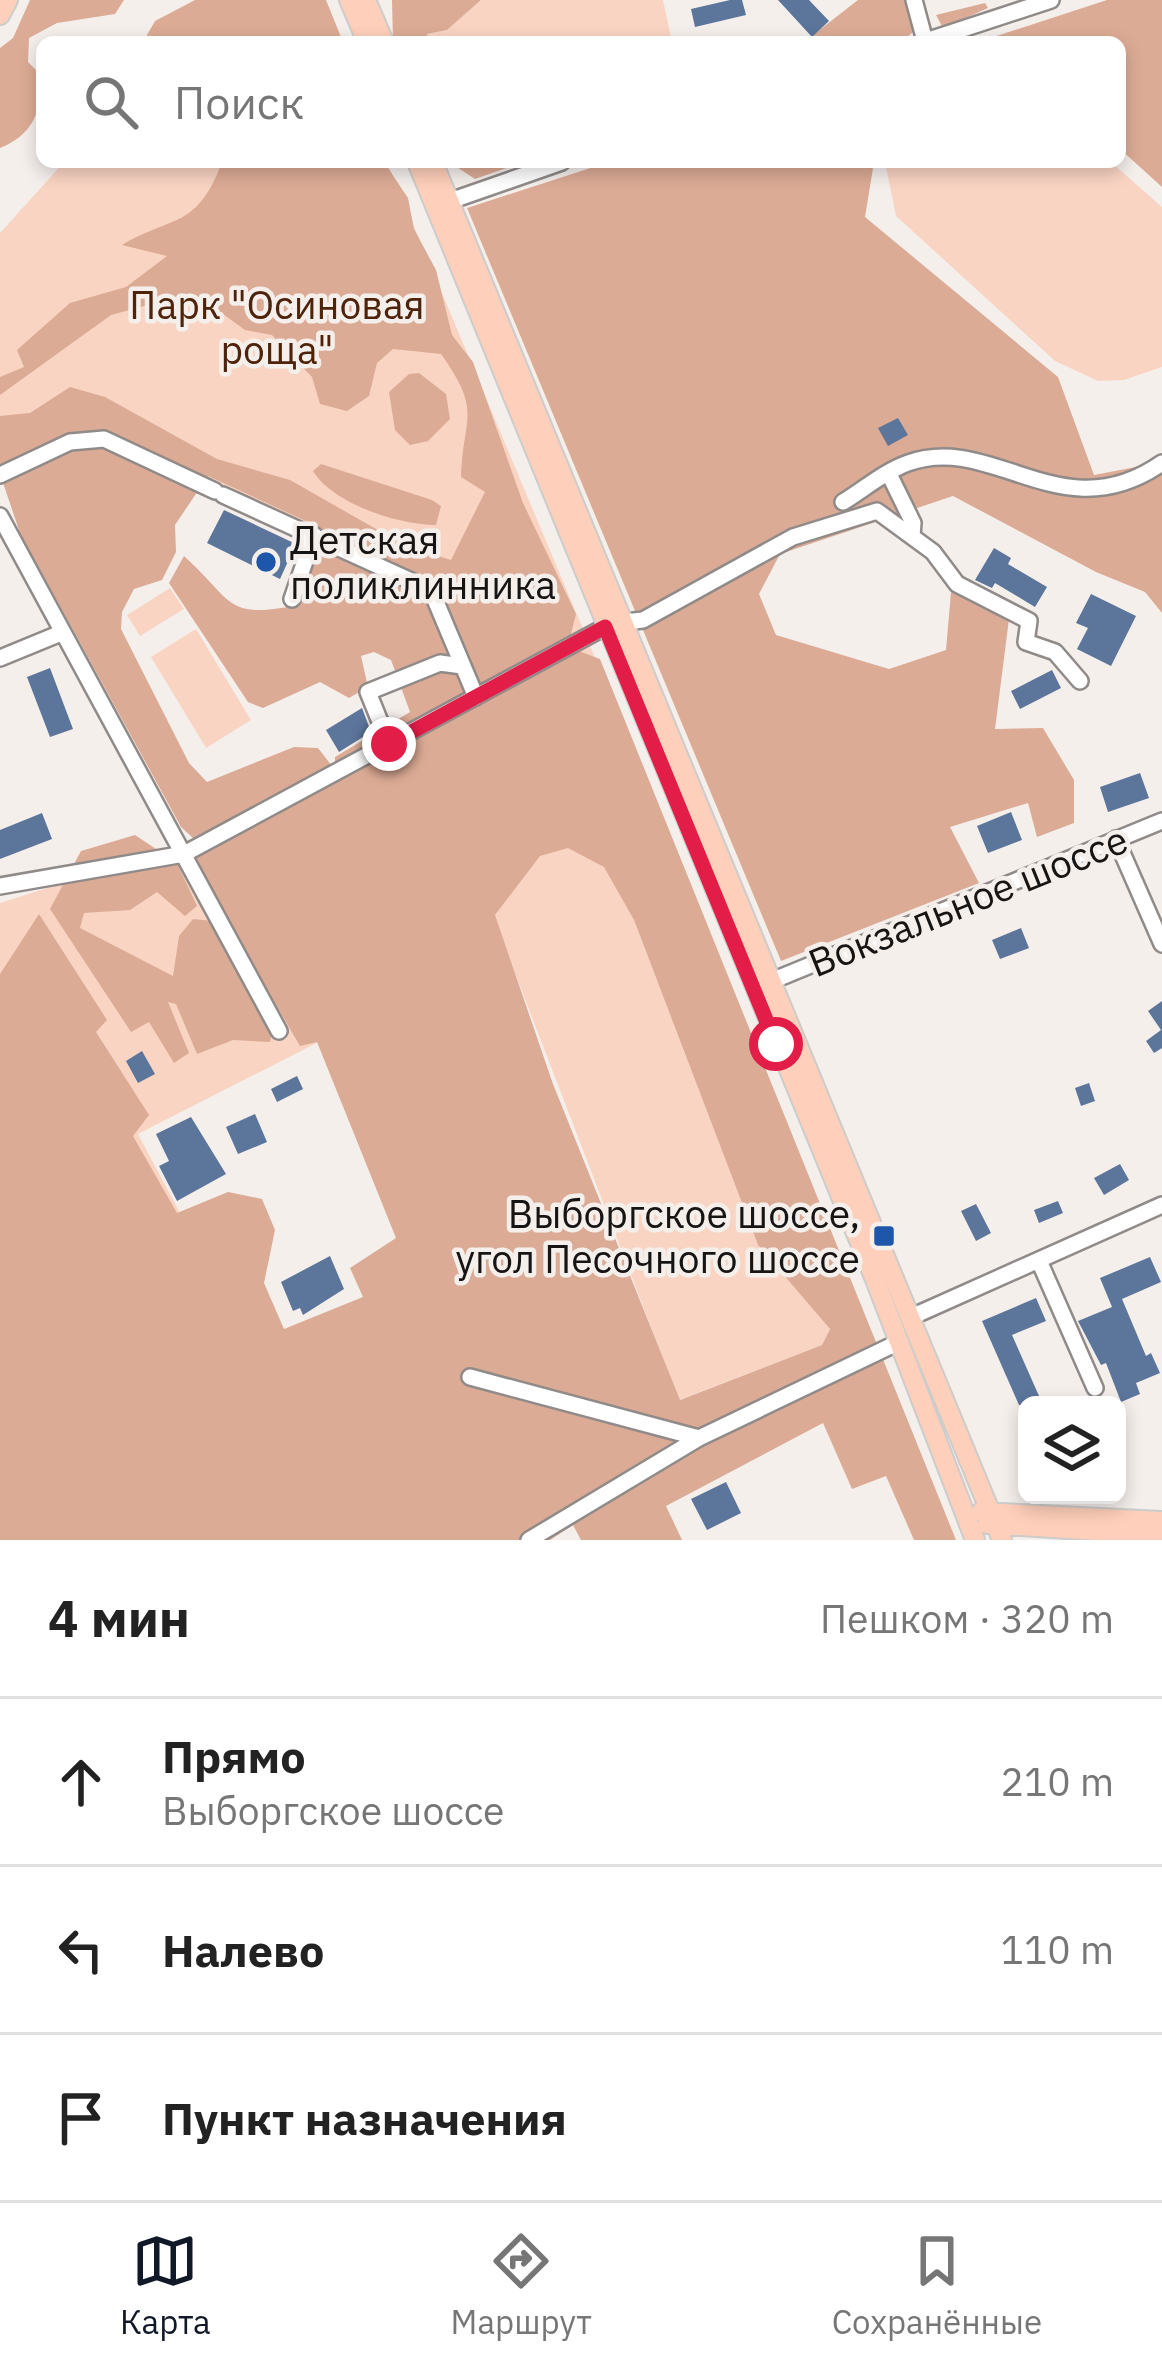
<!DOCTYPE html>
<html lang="ru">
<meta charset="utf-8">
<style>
:root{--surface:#fff;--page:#f6f6f6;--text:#222;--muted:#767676;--line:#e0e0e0;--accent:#111827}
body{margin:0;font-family:"IBM Plex Sans",sans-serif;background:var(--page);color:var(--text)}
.controls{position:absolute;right:36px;bottom:36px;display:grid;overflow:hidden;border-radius:18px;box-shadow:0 6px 18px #0003}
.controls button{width:108px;height:108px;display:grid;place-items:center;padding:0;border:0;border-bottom:3px solid var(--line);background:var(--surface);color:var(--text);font:60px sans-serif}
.stop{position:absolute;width:36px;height:36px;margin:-27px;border:9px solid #e11d48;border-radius:50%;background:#fff}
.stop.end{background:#e11d48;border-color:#fff;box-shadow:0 3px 12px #0008}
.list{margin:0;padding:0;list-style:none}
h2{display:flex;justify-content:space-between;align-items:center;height:156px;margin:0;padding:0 48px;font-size:51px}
h2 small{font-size:39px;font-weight:400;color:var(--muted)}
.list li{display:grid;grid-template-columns:78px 1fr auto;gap:36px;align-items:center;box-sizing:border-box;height:168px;padding:0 48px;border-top:3px solid var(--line)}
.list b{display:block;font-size:45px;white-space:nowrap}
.list p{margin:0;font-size:39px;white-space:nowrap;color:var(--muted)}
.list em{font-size:39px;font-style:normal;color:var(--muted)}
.icon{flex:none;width:66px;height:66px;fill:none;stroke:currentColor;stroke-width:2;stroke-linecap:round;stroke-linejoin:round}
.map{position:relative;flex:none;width:1162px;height:1540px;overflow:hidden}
.search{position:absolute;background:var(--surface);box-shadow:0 6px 18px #0003;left:36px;right:36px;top:36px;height:132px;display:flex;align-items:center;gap:30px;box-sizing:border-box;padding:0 42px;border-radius:18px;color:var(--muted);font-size:45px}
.sheet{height:660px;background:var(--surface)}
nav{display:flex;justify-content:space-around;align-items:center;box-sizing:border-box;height:168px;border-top:3px solid var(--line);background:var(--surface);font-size:33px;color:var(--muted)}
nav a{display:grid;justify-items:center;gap:6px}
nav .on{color:var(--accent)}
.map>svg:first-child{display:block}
.green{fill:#f9d4c3}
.forest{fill:#dcab95;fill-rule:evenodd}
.building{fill:#5c759b}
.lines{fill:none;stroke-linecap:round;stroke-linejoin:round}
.minor-casing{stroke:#908b89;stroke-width:20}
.major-casing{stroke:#cccccb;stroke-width:22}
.minor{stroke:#fff;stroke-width:15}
.major{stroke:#fecfba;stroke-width:18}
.route{stroke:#e11d48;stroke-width:15}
.poi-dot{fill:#1e57a9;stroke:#f5efec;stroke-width:4.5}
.labels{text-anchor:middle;stroke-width:9;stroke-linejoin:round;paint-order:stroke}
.park-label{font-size:39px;fill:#4f220a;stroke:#f5efec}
.poi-label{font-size:39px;fill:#171514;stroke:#f5efec;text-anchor:start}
.street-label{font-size:39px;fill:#171514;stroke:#f5efec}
</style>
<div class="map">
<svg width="1162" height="1540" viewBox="0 0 1162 1540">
<rect width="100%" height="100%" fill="#f5efec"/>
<path class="green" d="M481,0H663L672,42H429L427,34L447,30Z
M64,162H387L680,860L618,891L634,920L758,1245L830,1329L822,1345L679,1400L505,947L138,1134L264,1371L0,1540V903L183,845H209L487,697L437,587L89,423L0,428V233Z
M885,162H1111L1162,207V367L1124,380L1098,381L1055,361L896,216Z
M170,588L184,609L140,636L127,615Z
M196,629L251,720L206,748L151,657Z"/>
<path class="forest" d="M30,0H124L115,14L57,23L29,38L28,62L42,76C42,111 33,135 0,148V48L13,38Z
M195,0H326L343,42H143L155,21Z
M392,0H481L447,30L427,34L429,42H393Z
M858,0H904L916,29L902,42H804Z
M1107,0H1162V187L1120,149V42H978Z
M985,3L988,8L943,28L936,15Z
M222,162H384L408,198L414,229L436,270L452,335L473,362L523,503L576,614L570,638L335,767V757L410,712L391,660L374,652L361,656L368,687L349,698L320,682L263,708L248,702L169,583L184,556C234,601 224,620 298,605L321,528L208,476L175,525L176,552L162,580L134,589L122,612L121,629L189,763L207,782L294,747L318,748L332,766L193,838L181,827L20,533L0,474V416L30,413L70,387L105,397L217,459L290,480L406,546L451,560L485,492L461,477C463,415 483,413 441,354L393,349L377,363L369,396L347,411L320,404L312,377L272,335L245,330L205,301L181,296L111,315L0,395V377L24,367L17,350L70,303L126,287L167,256L122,245C173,215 197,229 222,162Z
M449,162H524L475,179Z
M609,162H874L865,217L1058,377L1094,475L1162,462V613L1145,592L1096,572L953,496L780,554L759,594L776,635L889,669L946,650L951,592L1009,619L995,729L1043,728L1074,780V823L1037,837L1028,803L950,827L979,883L781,961L467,208Z
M419,373L446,394L450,419L428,441L410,445L395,430L389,392L409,374Z
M321,464L432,500L441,506L436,525C399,525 333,504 313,471Z
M576,650L600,659L956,1540H914L886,1476L852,1489L823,1423L666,1506L682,1540H581L573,1525L550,1540H0V974L39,914L107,1020L96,1032L149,1115L133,1136L177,1213L228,1192L262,1199L275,1230L264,1283L284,1329L363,1297L350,1268L396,1238L317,1042L300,1046L183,845H209ZM568,848L604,867L634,920L758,1245L830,1329L822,1345L680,1400L553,1084L495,915L540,856Z
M135,835L177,863L197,906L185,916L157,892L130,910L84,913L80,928L173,976L179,936L193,919L213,921L272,1034L270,1042L233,1040L197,1054L176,1004L168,1002L189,1053L174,1063L149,1022L131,1032L50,909L81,851Z"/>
<path class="building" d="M730,0H742L746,15L695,27L691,9Z
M778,0H809L829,21L812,37Z
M898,418L908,435L888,446L878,428Z
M224,510L296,544L280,579L207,543Z
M994,548L1011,558L1008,564L1047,587L1035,607L995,583L992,588L975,580Z
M1091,594L1136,616L1111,666L1077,649L1088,628L1076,623Z
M50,668L73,729L50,737L27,677Z
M1052,670L1061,688L1020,709L1011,691Z
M362,708L371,732L339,752L326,730Z
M1140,773L1149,798L1108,812L1100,787Z
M1011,812L1022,840L988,853L977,826Z
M42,813L52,839L0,859V830Z
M1021,928L1029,948L1000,959L992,940Z
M1162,1001V1048L1154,1053L1146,1041L1161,1030L1148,1011Z
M142,1051L155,1074L138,1083L126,1061Z
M297,1076L303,1089L277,1102L271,1089Z
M1089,1083L1095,1101L1081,1106L1075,1088Z
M255,1114L267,1142L238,1154L226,1127Z
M191,1117L226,1174L177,1201L159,1166L169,1161L156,1134Z
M1120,1164L1129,1180L1104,1195L1094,1178Z
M1058,1201L1063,1213L1039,1223L1034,1210Z
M976,1204L991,1233L976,1241L961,1211Z
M330,1256L344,1289L303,1315L300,1308L293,1311L281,1282Z
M1150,1257L1161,1282L1122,1299L1146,1356L1151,1353L1160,1373L1136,1383L1140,1394L1121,1402L1106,1363L1101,1365L1078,1321L1112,1307L1100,1278Z
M1036,1298L1046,1321L1012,1335L1043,1405H1019L982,1321Z
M726,1482L741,1513L707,1530L691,1499Z"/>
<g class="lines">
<g class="minor-casing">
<path id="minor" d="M914,0L925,41
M923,42L1051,0
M450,201L562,162
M889,474L913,523L912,536
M0,475L70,442L104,439L215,491
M223,495L431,590L476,697
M843,502C863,490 885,471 908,463C993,432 1062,533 1162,463
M0,516L279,1031
M292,599L314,535
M625,622L643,620L793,537L877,511L933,552L957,584L1029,621L1026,642L1055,652L1080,681
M0,658L61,633
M389,744L368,692L440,663L462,666
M1116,839L1162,944
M0,886L184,854L605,627
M774,980L1162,821
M1040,1263L1095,1388
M909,1318L1162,1205
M470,1377L699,1438
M529,1540L699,1438L897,1343"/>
</g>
<g class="major-casing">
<path id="major" d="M349,0L367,42
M366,0L384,42
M0,15L8,0
M417,162L876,1282L975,1540
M433,162L1002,1540
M981,1512L1162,1521
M987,1524L1162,1535"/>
</g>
<use href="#minor" class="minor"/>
<use href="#major" class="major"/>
</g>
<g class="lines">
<path class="route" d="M389,744L605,627L776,1044"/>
</g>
<g class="poi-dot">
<circle cx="266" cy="562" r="12"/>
<rect x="872" y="1224" width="24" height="24" rx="6"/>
</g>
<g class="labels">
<g class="park-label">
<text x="277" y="319">Парк "Осиновая<tspan x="277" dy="45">роща"</tspan></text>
</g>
<g class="poi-label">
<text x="290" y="554">Детская<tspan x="290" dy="45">поликлинника</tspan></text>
<text x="860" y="1228" text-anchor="end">Выборгское шоссе,<tspan x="860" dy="45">угол Песочного шоссе</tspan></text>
</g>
<g class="street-label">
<text transform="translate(968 901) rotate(-22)" y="14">Вокзальное шоссе</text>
</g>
</g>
</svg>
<div class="controls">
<button><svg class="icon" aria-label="layers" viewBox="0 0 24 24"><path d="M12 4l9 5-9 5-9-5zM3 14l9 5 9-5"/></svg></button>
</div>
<div class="stop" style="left:776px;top:1044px"></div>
<div class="stop end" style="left:389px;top:744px"></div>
<div class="search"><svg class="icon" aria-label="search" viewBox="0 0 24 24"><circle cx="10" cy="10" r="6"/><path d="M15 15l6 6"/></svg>Поиск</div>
</div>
<section class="sheet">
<h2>4 мин<small>Пешком · 320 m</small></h2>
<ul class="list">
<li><svg class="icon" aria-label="ahead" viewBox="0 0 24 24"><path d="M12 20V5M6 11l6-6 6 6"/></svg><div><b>Прямо</b><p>Выборгское шоссе</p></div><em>210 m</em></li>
<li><svg class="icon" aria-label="left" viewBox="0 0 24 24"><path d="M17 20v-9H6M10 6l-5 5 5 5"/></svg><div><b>Налево</b></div><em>110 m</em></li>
<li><svg class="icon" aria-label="arrive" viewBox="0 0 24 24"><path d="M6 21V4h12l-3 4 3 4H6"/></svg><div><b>Пункт назначения</b></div></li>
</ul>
</section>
<nav>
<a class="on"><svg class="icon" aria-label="map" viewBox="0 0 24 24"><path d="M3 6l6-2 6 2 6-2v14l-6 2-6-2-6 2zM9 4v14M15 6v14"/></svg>Карта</a>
<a><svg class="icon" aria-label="directions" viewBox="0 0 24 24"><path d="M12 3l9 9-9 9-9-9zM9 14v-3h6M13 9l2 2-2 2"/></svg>Маршрут</a>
<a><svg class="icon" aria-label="saved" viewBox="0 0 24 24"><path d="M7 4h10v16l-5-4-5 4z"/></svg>Сохранённые</a>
</nav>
